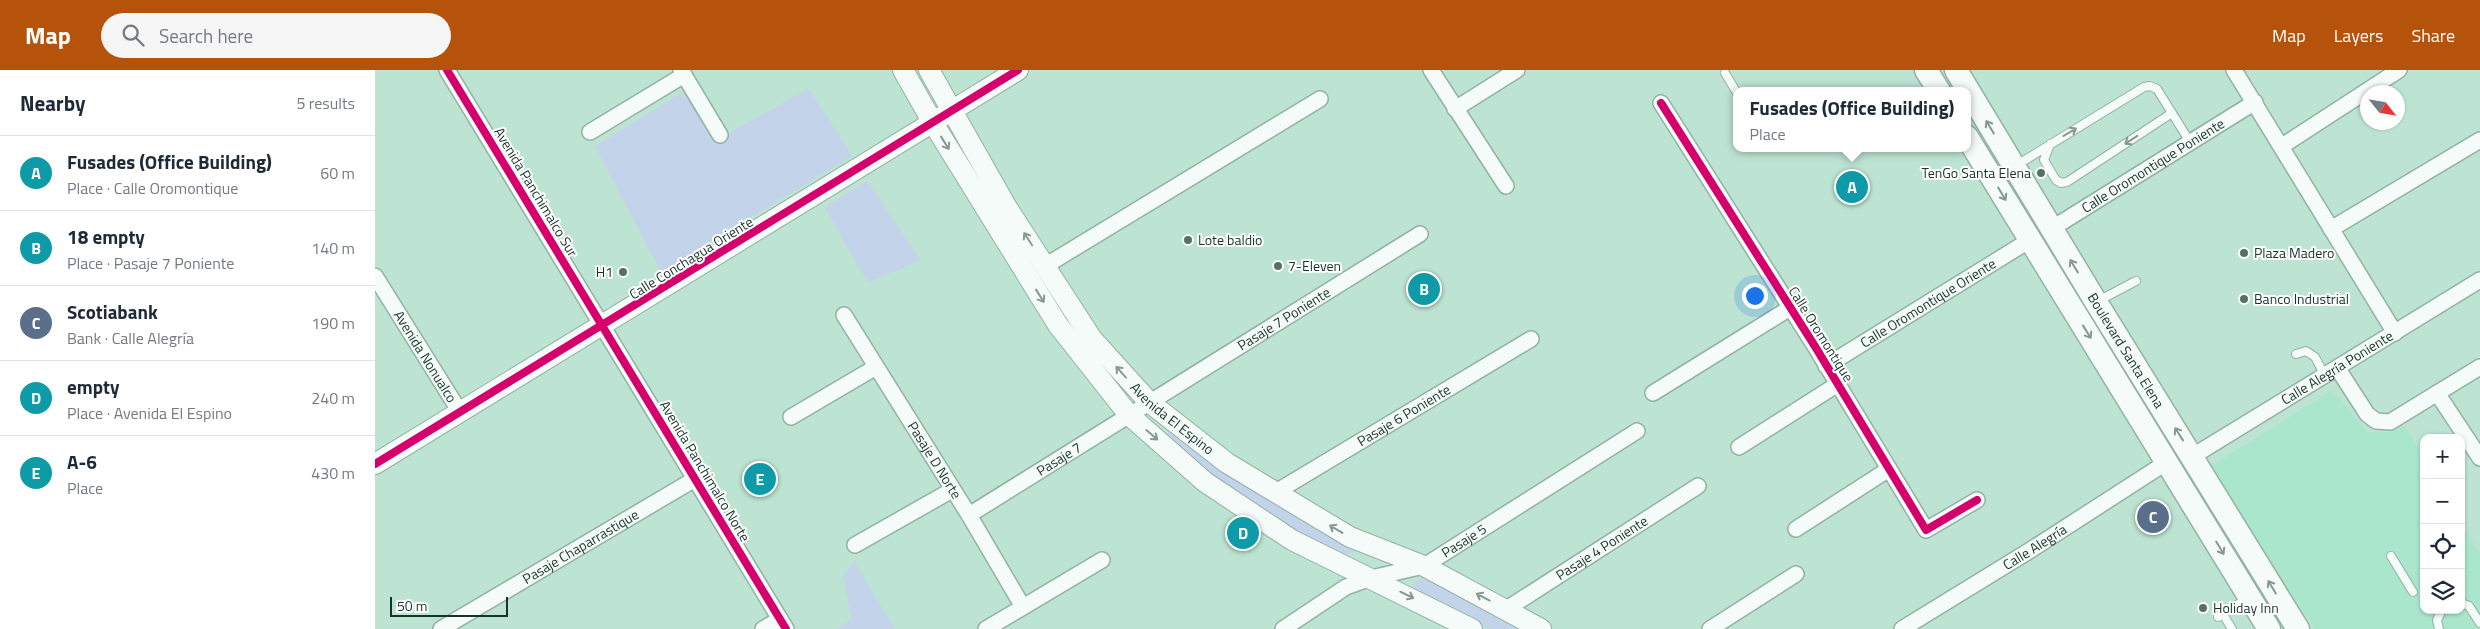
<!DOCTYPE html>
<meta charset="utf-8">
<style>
:root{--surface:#fff;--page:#f6f6f7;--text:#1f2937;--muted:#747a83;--line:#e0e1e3;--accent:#b45309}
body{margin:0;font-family:"Titillium Web",sans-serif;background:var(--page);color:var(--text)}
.controls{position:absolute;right:15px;bottom:15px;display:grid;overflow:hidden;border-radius:10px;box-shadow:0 1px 4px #0004}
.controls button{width:45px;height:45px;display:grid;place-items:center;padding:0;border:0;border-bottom:1px solid var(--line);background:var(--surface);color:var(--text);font:25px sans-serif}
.compass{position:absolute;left:1985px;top:15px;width:45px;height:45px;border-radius:50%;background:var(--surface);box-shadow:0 1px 4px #0004;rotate:121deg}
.scale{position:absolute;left:15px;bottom:12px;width:118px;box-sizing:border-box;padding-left:5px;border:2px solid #183429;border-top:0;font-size:14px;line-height:18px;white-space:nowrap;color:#183429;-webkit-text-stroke:4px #fff;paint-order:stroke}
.you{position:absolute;left:1379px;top:225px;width:18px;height:18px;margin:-12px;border:4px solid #fff;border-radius:50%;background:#1a73e8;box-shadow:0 0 0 8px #1a73e833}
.badge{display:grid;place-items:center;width:32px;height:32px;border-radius:50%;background:var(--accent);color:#fff;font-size:16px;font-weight:700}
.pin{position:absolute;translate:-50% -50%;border:2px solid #fff;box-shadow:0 1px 5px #0006}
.popup{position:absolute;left:1358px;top:17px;width:238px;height:65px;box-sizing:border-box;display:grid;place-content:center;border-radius:10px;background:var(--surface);filter:drop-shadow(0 1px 4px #0005);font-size:16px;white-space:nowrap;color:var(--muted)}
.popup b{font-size:19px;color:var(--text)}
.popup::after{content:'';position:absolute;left:50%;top:100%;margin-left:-10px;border:10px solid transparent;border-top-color:var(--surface)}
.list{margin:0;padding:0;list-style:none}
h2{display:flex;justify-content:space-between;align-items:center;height:65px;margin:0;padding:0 20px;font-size:21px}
h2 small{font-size:16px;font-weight:400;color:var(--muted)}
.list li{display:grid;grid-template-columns:32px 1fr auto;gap:15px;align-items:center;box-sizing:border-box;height:75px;padding:0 20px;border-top:1px solid var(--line)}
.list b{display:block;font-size:19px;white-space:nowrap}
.list p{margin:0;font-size:16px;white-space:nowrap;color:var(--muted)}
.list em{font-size:16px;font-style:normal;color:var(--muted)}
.icon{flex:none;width:28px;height:28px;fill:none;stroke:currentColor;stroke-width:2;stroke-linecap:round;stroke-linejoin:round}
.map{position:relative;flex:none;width:2105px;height:559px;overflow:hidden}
header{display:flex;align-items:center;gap:30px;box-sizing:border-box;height:70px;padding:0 25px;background:var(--accent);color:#fff}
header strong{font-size:24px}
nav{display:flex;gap:28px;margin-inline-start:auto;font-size:18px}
.search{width:350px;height:45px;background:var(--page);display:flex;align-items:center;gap:12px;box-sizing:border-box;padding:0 18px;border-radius:28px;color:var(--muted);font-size:19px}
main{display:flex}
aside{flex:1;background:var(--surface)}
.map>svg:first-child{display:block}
.built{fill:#aae6cc}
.green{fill:#c3d4ea}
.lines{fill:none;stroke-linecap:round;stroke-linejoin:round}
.lane-casing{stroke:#93b1a4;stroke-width:10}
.street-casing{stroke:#93b1a4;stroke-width:18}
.secondary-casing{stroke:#93b1a4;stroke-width:22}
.primary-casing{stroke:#93b1a4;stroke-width:25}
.lane{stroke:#f5fbf8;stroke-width:8}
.street{stroke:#f5fbf8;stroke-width:15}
.secondary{stroke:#f5fbf8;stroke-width:20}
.primary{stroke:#f5fbf8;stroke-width:22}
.cycleway-casing{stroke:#fff;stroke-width:11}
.cycleway{stroke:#d6006c;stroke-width:8}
.oneway{stroke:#869890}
.poi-dot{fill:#527264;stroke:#fff;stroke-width:2}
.labels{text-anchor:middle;stroke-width:4;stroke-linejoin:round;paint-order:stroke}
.street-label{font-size:14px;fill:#183429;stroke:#fff}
.poi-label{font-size:14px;fill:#183429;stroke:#fff;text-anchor:start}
</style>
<header>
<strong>Map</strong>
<div class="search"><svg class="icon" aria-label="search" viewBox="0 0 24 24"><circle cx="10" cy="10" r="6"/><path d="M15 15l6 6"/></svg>Search here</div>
<nav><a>Map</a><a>Layers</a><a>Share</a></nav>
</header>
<main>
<aside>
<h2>Nearby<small>5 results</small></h2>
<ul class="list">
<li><span class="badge" style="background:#0f9aa8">A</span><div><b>Fusades (Office Building)</b><p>Place · Calle Oromontique</p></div><em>60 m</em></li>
<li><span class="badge" style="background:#0f9aa8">B</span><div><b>18 empty</b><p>Place · Pasaje 7 Poniente</p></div><em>140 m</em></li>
<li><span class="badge" style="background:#5c6f8a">C</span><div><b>Scotiabank</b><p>Bank · Calle Alegría</p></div><em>190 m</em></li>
<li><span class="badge" style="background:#0f9aa8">D</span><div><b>empty</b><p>Place · Avenida El Espino</p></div><em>240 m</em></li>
<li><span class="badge" style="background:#0f9aa8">E</span><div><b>A-6</b><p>Place</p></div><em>430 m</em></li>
</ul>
</aside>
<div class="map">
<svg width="2105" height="559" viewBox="0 0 2105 559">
<rect width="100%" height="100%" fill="#bde4d3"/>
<path class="built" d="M1957,320L1992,362H2014L2030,356L2049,389V540H2086V452L2105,484V559H1939L1836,396Z"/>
<path class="green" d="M434,18L477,86L286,202L220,76L308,22L342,72L359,60Z
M492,111L545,190L493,213L449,137Z
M800,354L983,481L972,484L919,462L866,429L789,368Z
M479,491L520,559H461L476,549L468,506Z
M1055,506L1148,559H1115L1040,519L1037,514L1046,508Z"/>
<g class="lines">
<g class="lane-casing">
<path id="lane" d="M1350,3L1362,23
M1675,74L1669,90L1681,110L1686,113L1692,112L1797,43
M1642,95L1769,17L1775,16L1782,19L1815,72
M1723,231L1761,211
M1921,284L1931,281L1940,287L1950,306
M2016,486L2038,522
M2086,533L2094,536L2105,553
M1848,544L1857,559
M1843,547L1873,528
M2064,559L2062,550L2067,540"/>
</g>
<g class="street-casing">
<g id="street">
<path d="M72,0L411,559"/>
<path d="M306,0L345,65"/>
<path d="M1056,0L1131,116"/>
<path d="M1859,0L2020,263"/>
<path d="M1286,33L1441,278L1551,460L1602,430"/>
<path d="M1080,39L1142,0"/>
<path d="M215,62L309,5"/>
<path d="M1907,76L2024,0"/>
<path id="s1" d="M1676,159L1880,32"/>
<path d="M1956,159L2105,70"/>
<path d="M670,196L945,29"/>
<path id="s2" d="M0,206L85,342"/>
<path id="s3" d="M469,245L594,445L648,537"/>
<path id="s4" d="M1451,296L1655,170"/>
<path d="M1963,299L1992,344L2001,351L2015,352L2105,297"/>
<path d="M1278,323L1415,238"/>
<path d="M2062,323L2105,388"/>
<path d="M416,347L501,297"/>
<path d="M1364,377L1463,314"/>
<path id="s5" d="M1818,386L2105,210"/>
<path id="s6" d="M901,422L1156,269"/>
<path id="s7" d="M594,445L1045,164"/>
<path d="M1421,459L1514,399"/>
<path d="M480,475L577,420"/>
<path id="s8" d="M1130,540L1323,416"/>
<path id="s9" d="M66,559L320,409"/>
<path d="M388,559L405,549"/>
<path d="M611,559L727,490"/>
<path id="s10" d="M908,559L971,517L996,508L1049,496L1262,361"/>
<path d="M1335,559L1421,504"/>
<path id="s11" d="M1527,559L1654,481L1792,392"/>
</g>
</g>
<g class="secondary-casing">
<g id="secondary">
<path d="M528,0L558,53L683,255L754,345L830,412L917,470L1097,559"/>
<path id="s12" d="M554,0L631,136L717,269L774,332L852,393L975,467L1049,496L1166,559"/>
<path d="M0,394L643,0"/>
</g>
</g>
<g class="primary-casing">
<g id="primary">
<path d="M1551,0L1564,21"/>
<path id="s13" d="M1581,0L1721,232L1923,559"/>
<path d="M1592,67L1894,559"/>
</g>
</g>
<use href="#lane" class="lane"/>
<use href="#street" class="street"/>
<use href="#secondary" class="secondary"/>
<use href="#primary" class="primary"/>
<g class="cycleway-casing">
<path id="cycleway" d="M72,0L411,559
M1286,33L1441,278L1551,460L1602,430
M0,394L643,0"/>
</g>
<use href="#cycleway" class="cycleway"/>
</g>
<defs><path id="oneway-shaft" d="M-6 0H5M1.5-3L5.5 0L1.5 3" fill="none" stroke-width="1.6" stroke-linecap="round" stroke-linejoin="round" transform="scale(1.25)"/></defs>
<g class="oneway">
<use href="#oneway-shaft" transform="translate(1615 57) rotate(-121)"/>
<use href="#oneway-shaft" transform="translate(1695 62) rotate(-31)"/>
<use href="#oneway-shaft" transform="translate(1756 70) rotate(147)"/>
<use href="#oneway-shaft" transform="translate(570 73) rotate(58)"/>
<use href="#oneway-shaft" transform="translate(1627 124) rotate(59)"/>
<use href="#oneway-shaft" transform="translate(653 169) rotate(-123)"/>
<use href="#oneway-shaft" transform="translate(1699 196) rotate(-121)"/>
<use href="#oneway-shaft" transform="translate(665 226) rotate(58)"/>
<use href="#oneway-shaft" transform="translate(1712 262) rotate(58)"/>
<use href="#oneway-shaft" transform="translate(746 302) rotate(-132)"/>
<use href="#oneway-shaft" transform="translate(1804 364) rotate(-122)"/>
<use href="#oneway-shaft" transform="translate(777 365) rotate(41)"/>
<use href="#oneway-shaft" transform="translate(961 459) rotate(-149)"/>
<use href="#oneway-shaft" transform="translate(1845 478) rotate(59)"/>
<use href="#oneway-shaft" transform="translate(1897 517) rotate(-121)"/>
<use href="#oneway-shaft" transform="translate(1032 525) rotate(26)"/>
<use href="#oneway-shaft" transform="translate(1108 527) rotate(-152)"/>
</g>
<g class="poi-dot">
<circle cx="1666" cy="103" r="5"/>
<circle cx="813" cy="170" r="5"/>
<circle cx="1869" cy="183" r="5"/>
<circle cx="903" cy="196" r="5"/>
<circle cx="248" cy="202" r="5"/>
<circle cx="1869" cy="229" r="5"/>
<circle cx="1828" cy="538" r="5"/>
</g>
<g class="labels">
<g class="street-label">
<text dy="5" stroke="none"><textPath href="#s1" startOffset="120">Calle Oromontique Poniente</textPath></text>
<text transform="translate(161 122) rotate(59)" y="5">Avenida Panchimalco Sur</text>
<text transform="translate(316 188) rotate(-32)" y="5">Calle Conchagua Oriente</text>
<text dy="5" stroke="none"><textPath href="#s4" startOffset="120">Calle Oromontique Oriente</textPath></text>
<text dy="5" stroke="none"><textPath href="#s7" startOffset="371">Pasaje 7 Poniente</textPath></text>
<text transform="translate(1446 264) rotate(58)" y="5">Calle Oromontique</text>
<text dy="5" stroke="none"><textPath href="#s13" startOffset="328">Boulevard Santa Elena</textPath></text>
<text dy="5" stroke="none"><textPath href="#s2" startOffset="95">Avenida Nonualco</textPath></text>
<text dy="5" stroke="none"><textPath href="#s5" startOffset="169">Calle Alegría Poniente</textPath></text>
<text dy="5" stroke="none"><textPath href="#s6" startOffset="149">Pasaje 6 Poniente</textPath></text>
<text dy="5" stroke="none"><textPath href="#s12" startOffset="428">Avenida El Espino</textPath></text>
<text dy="5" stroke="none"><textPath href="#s7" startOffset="106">Pasaje 7</textPath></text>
<text dy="5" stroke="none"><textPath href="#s3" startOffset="171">Pasaje D Norte</textPath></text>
<text transform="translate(330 401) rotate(59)" y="5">Avenida Panchimalco Norte</text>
<text dy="5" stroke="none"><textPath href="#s10" startOffset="204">Pasaje 5</textPath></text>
<text dy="5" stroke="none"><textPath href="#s9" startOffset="162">Pasaje Chaparrastique</textPath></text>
<text dy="5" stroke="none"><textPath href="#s11" startOffset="156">Calle Alegría</textPath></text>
<text dy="5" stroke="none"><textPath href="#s8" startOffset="115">Pasaje 4 Poniente</textPath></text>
</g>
<g class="poi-label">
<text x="1656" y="108" text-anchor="end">TenGo Santa Elena</text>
<text x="823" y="175">Lote baldio</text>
<text x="1879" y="188">Plaza Madero</text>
<text x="913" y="201">7-Eleven</text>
<text x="238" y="207" text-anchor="end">H1</text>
<text x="1879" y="234">Banco Industrial</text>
<text x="1838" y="543">Holiday Inn</text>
</g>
</g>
</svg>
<div class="controls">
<button>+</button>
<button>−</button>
<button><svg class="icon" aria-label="locate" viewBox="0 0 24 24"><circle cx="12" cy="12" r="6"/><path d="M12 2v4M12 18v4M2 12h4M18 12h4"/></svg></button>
<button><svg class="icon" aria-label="layers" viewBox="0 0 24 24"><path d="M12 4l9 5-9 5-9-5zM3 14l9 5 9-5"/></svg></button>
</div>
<svg class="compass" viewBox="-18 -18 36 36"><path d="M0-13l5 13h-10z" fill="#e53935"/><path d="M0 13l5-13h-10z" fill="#747a83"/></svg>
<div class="scale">50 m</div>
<div class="you"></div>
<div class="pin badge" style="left:1477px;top:117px;background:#0f9aa8">A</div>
<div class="popup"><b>Fusades (Office Building)</b>Place</div>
<div class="pin badge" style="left:1049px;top:219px;background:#0f9aa8">B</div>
<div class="pin badge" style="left:1778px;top:447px;background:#5c6f8a">C</div>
<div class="pin badge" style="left:868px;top:463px;background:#0f9aa8">D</div>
<div class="pin badge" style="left:385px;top:409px;background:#0f9aa8">E</div>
</div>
</main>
